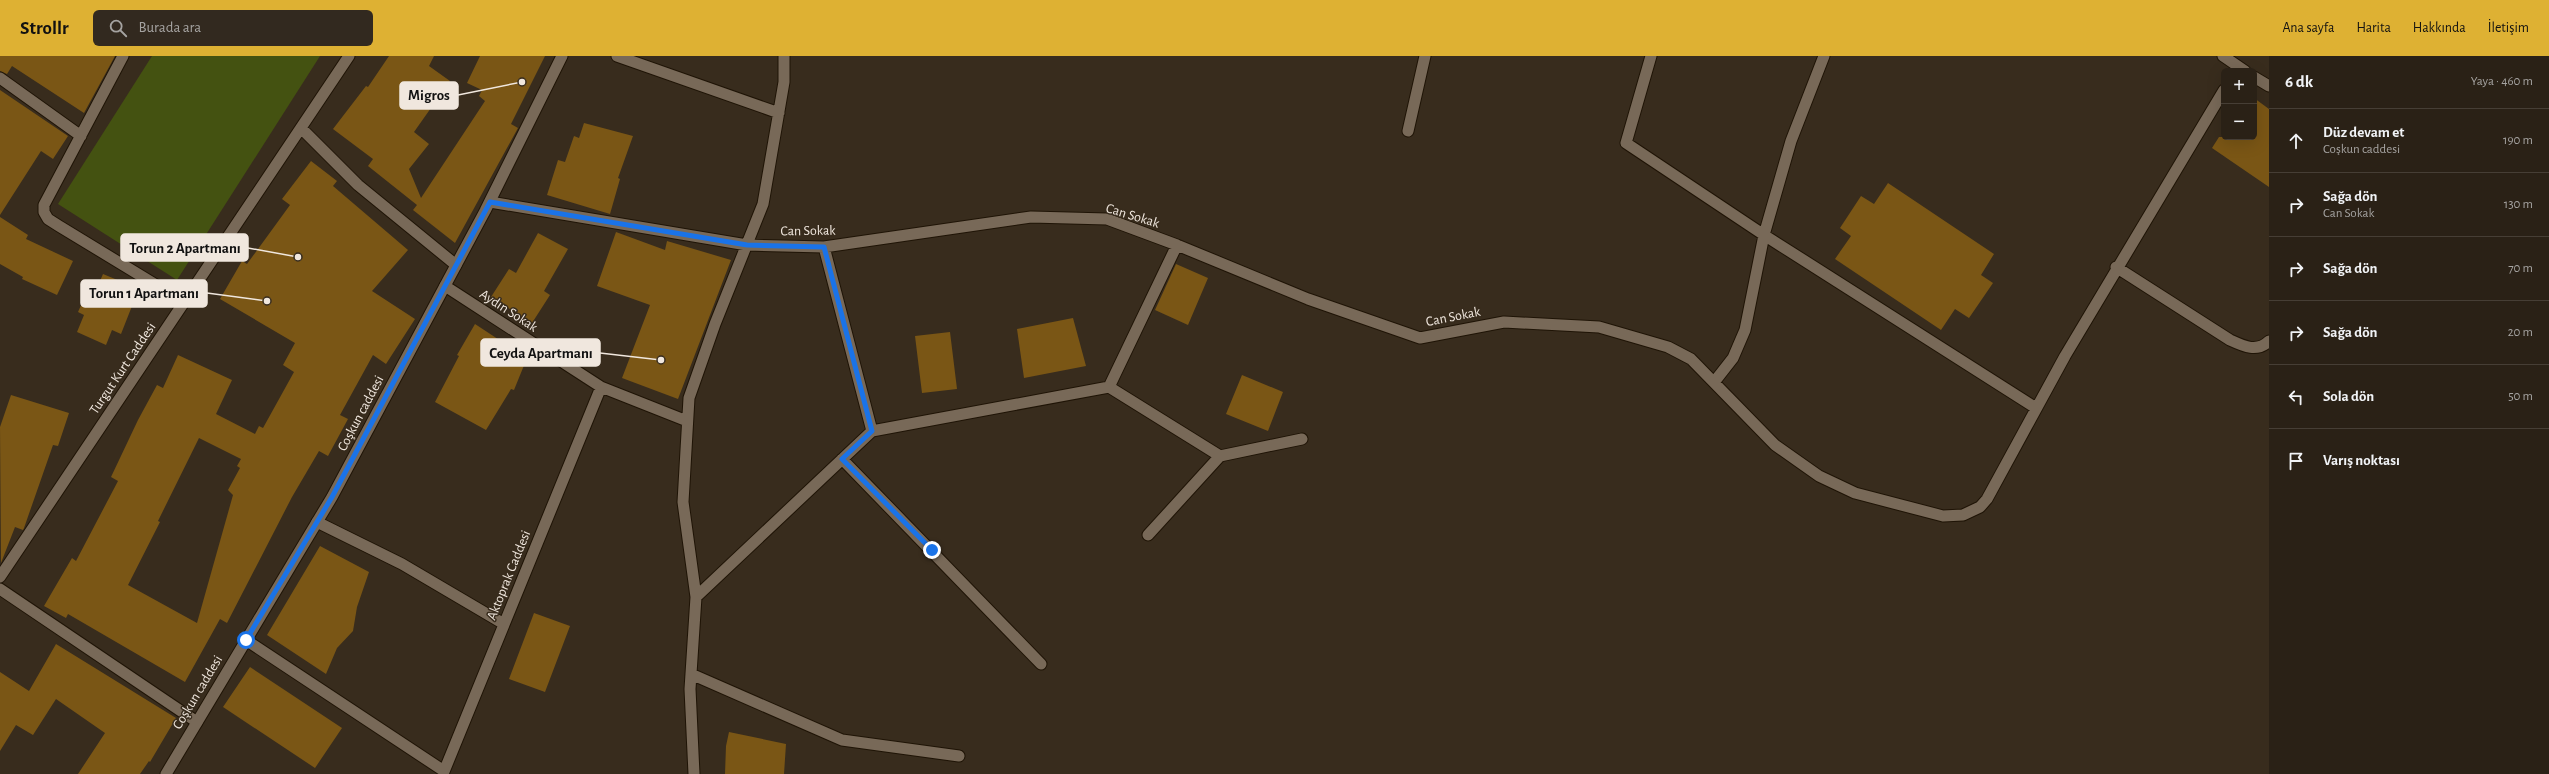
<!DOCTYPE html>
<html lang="tr">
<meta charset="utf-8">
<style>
:root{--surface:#2a2116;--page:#32291f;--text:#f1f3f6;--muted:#a5a3a1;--line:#463e35;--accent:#deb133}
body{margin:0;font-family:"Alegreya Sans",sans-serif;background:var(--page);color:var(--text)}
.controls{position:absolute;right:12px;top:12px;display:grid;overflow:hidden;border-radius:6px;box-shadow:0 4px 16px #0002}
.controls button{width:36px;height:36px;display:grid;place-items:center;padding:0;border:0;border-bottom:1px solid var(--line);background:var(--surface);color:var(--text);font:20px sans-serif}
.stop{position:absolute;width:12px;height:12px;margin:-9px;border:3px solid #1a73e8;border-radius:50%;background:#fff}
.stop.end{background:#1a73e8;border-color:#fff;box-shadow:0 1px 4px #0008}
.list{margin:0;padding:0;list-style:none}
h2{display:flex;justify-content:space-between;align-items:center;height:52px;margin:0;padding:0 16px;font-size:17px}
h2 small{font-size:13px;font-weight:400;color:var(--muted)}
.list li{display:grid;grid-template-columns:26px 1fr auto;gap:12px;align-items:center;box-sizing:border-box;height:64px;padding:0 16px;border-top:1px solid var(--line)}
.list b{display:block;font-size:15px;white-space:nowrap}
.list p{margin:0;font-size:13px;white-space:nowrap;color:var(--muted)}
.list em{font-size:13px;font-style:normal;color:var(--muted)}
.icon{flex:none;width:22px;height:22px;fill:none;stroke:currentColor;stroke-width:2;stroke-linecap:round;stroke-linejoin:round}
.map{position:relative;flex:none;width:2269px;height:718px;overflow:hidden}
header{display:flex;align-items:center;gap:24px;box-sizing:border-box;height:56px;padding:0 20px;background:var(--accent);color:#111}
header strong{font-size:19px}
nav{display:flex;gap:22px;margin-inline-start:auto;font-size:14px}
.search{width:280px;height:36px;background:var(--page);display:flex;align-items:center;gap:10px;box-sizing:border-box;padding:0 14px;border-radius:6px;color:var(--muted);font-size:15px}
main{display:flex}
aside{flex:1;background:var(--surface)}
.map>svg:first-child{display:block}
.green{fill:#445211}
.building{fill:#7a5615;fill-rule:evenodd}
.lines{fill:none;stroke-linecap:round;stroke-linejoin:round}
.minor-casing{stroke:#1f1406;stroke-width:13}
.tertiary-casing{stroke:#1f1406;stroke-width:13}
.minor{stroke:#786958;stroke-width:11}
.tertiary{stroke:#786958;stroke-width:11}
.route{stroke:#1a73e8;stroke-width:5}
.labels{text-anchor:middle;stroke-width:3;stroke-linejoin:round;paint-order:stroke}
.street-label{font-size:14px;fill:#f0e7de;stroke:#382c1d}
.leader{fill:none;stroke:#f0e7de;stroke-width:1.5}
.callout-dot{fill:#f0e7de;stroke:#382c1d;stroke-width:1.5}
.callout{fill:#f0e7de;stroke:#f0e7de;stroke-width:1.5}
.callout-label{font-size:15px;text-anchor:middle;font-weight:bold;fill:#111}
</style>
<header>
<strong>Strollr</strong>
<div class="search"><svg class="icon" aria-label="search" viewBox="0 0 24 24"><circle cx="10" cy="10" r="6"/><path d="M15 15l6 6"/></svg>Burada ara</div>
<nav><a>Ana sayfa</a><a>Harita</a><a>Hakkında</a><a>İletişim</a></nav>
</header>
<main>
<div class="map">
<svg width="2269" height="718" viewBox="0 0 2269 718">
<rect width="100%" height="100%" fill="#382c1d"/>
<path class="green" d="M152,0H320L177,224L58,148Z"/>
<path class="building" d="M0,0H115L84,57L12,10L7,18L0,15Z
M389,0H434L429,10L450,25L414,76L429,88L409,113L421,142L485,45L479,40L482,34L467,27L480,0H545L511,68L518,72L455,187L413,154L417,149L368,110L373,103L333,73L366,30L368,31Z
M0,34L68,80L53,103L41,95L0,159Z
M2254,42L2269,53V131L2212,92L2219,81H2254Z
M584,67L633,80L618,122L620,123L610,158L547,139L558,104L565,106L574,80L579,82Z
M311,105L337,125L333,130L408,194L372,235L415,263L386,308L373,299L340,359L348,363L328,400L319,395L292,441L227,567L220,563L185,626L68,558L66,562L44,550L72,502L76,505L118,425L111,421L138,364L157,329L163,332L178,299L232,324L216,358L255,378L259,370L263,372L294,316L283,309L295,287L220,243L242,205L247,208L290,149L282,143ZM199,382L241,403L237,410L240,412L228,434L233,439L197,567L128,529L160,466L158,465Z
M1888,127L1994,198L1981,219L1993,227L1969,262L1955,253L1941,274L1835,203L1851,180L1840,172L1861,140L1874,148Z
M0,161L28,179L26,183L73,205L57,239L22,223L23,221L0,208Z
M616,176L665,194L667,185L731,204L678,343L622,322L650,249L597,230Z
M538,177L568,193L544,235L550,239L532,267L491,241L509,213L516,217Z
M1176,208L1208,222L1188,269L1155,254Z
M103,218L132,230L125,247L132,250L121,278L112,274L106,289L77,276L84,259L78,256L90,229L97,232Z
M1073,262L1086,310L1024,322L1017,273Z
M475,268L527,302L514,334L511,333L486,374L435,346L459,300L457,299Z
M950,276L957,333L922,337L915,280Z
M1242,319L1283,336L1268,375L1226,358Z
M11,339L69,357L58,390L53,389L24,472L23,474L15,471L1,507L0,371Z
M320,490L369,516L357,551L353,575L337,592L326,618L267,579Z
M534,557L570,570L545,636L509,623Z
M56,588L176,662L150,706L149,705L140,718H78L105,677L56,643L33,679L16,669L0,695V616L29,635Z
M250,611L342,672L315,712L223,651Z
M729,676L786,688L784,718H725L726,690Z"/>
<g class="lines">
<g class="minor-casing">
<path id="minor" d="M123,0L44,149V156L48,163L59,170L184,246
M617,0L779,57
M1651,0L1626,87L1764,179L2036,352
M2223,0L2245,15
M2254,21L2269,30
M0,22L81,80
M301,72L358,129L456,209
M1408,75L1425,0
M490,146L747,189L824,191L1031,161L1107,163L1177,189L1308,243L1420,282L1504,266L1599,271L1668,291L1691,303L1775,389L1819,420L1855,437L1943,460L1963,459L1980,451L1987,443L2065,300L2224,34
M824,191L872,375
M2116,211L2230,284C2243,290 2257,297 2269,285
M445,230L601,331L687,365
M1715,325L1733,302L1745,274L1764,179L1791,85L1824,0
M1109,331L1177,189
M842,403L1041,608
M317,466L402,508L504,568
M1148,479L1220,400L1302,383
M0,521L349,0
M0,533L197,666
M696,541L872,375L1109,331L1220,400
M246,584L444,715
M691,618L842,684L959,700
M443,718L601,331
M694,718L690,633L696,541L683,446L689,342L715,268L763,148L784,26V0"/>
</g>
<g class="tertiary-casing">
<path id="tertiary" d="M166,718L332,441L485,155L562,0"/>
</g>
<use href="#minor" class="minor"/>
<use href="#tertiary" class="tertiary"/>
</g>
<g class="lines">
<path class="route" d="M246,584L332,441L490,146L747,189L824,191L872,375L842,403L932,494"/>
</g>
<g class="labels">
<g class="street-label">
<text transform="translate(1133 159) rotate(17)" y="5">Can Sokak</text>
<text transform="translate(808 174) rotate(-1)" y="5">Can Sokak</text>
<text transform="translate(509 254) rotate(33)" y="5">Aydın Sokak</text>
<text transform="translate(1453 260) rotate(-11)" y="5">Can Sokak</text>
<text transform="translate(122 312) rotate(-56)" y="5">Turgut Kurt Caddesi</text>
<text transform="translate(360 357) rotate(-62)" y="5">Coşkun caddesi</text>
<text transform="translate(508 519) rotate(-68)" y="5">Aktoprak Caddesi</text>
<text transform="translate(197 636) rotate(-59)" y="5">Coşkun caddesi</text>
</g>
</g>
<path class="leader" d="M522 26L458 39M298 201L248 192M267 245L207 237M661 304L600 297"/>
<g class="callout-dot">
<circle cx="522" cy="26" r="4"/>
<circle cx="298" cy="201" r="4"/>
<circle cx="267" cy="245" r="4"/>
<circle cx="661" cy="304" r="4"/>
</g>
<g class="callout">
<rect x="400" y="26" width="58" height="27" rx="4"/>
<rect x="121" y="178" width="127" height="27" rx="4"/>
<rect x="81" y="224" width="126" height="27" rx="4"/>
<rect x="481" y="283" width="119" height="27" rx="4"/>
</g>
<g class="callout-label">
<text x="429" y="44">Migros</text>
<text x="185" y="197">Torun 2 Apartmanı</text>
<text x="144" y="242">Torun 1 Apartmanı</text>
<text x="541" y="302">Ceyda Apartmanı</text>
</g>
</svg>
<div class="controls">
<button>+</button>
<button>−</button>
</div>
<div class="stop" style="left:246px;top:584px"></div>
<div class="stop end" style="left:932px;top:494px"></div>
</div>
<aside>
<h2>6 dk<small>Yaya · 460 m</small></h2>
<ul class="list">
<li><svg class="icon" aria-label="ahead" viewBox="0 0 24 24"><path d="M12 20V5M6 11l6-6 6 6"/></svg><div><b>Düz devam et</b><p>Coşkun caddesi</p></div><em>190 m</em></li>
<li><svg class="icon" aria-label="right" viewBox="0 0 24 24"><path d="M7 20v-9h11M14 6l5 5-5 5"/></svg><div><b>Sağa dön</b><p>Can Sokak</p></div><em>130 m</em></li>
<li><svg class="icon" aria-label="right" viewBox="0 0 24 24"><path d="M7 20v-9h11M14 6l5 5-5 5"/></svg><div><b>Sağa dön</b></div><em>70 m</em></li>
<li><svg class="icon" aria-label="right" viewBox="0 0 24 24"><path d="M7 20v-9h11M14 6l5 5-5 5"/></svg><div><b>Sağa dön</b></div><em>20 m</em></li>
<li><svg class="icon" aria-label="left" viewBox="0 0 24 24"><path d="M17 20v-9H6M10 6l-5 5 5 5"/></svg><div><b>Sola dön</b></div><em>50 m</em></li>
<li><svg class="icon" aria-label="arrive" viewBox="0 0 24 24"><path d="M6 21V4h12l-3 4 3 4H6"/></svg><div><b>Varış noktası</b></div></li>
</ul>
</aside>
</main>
